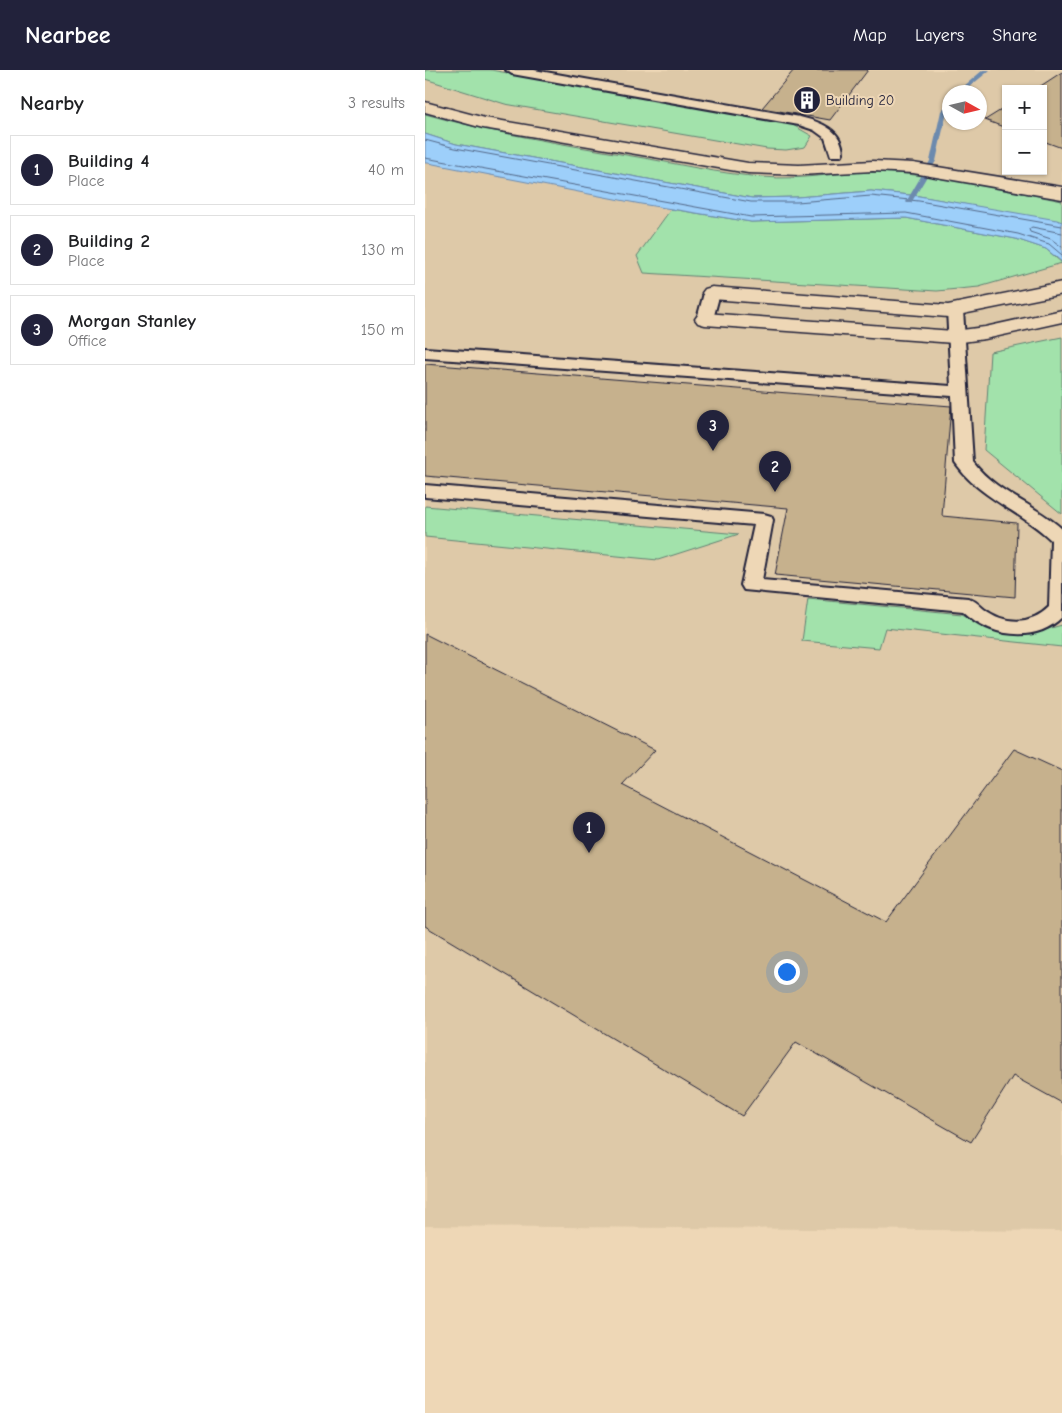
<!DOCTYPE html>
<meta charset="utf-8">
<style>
:root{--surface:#fff;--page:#f6f6f6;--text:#202124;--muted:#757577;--line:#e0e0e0;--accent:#22223b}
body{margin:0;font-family:"Comic Neue",sans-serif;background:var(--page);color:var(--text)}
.controls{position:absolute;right:15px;top:15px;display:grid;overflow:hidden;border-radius:0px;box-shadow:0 1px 4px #0004}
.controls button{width:45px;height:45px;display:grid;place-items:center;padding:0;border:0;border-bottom:1px solid var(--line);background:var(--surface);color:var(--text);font:25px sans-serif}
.compass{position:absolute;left:517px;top:15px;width:45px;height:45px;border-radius:50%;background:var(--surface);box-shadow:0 1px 4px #0004;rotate:98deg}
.you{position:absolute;left:361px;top:901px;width:18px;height:18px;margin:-12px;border:4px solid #fff;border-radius:50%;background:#1a73e8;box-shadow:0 0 0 8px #1a73e833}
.badge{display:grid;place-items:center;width:32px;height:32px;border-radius:50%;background:var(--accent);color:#fff;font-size:16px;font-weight:700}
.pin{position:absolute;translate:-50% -41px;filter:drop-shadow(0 1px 2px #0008)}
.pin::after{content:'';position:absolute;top:26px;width:18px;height:15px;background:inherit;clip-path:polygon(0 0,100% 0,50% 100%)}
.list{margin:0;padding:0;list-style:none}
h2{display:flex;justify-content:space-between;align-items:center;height:65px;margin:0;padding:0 20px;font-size:21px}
h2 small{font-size:16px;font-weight:400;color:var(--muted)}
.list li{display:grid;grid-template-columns:32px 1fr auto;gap:15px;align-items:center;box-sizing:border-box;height:70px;margin:0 10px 10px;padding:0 10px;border:1px solid var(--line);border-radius:0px}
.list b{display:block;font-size:19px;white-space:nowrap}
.list p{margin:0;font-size:16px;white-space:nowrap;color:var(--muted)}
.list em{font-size:16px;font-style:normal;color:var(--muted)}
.map{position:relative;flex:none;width:637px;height:1343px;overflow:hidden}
header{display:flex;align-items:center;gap:30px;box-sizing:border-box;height:70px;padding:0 25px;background:var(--accent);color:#fff}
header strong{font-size:24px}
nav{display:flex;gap:28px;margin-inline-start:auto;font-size:18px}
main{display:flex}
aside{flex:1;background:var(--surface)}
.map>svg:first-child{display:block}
.built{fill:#dec9a8;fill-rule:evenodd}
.green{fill:#a2e2ab;stroke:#628273}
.water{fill:#9dcffa;stroke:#6c8aae}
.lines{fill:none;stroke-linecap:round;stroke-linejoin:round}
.shore{stroke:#536787;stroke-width:1}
.stream{fill:#6c8aae;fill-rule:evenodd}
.building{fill:#c6b18d;stroke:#22223b}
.service-casing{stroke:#22223b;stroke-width:4}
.minor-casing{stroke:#22223b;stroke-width:3}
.service{fill:#eed7b6;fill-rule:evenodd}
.minor{fill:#eed7b6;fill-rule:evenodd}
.labels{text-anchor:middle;stroke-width:4;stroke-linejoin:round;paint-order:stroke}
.far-poi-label{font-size:14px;fill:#22223b;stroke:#eed7b6;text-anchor:start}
</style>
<header>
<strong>Nearbee</strong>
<nav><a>Map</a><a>Layers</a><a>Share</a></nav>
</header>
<main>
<aside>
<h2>Nearby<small>3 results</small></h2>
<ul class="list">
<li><span class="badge">1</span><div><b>Building 4</b><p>Place</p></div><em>40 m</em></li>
<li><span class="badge">2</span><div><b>Building 2</b><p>Place</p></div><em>130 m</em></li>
<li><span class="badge">3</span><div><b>Morgan Stanley</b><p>Office</p></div><em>150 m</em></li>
</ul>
</aside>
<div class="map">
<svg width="637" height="1343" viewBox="0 0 637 1343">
<rect width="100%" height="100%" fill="#eed7b6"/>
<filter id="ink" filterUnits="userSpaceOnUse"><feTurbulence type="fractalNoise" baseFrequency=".02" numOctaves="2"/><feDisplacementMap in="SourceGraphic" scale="10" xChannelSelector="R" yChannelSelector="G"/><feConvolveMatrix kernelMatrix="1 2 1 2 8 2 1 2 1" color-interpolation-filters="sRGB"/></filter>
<g filter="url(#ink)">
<path class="built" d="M0,0H637V1161L0,1156ZM581,19H618V101H581ZM524,22H554V52H524Z"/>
<path class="green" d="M0,0H66L366,54L387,66L380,77L361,80L342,79L80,34L0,9Z
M0,44C68,63 137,74 207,86C250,93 294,104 338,107C377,111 415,101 454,102C516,105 577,119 637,131V152L494,126L446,121L372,127L327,128L31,74L0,64Z
M246,139L326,152L481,148L591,169L621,179L637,193L554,217L512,221L219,203L212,186Z
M637,267V444L559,380L565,282Z
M0,436L314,464L233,490L0,467Z
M383,529L537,544L563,557L593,563L612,562L637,555V577L460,558L454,578L377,571Z"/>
<path class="water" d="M0,64L31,74L327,128L372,127L446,121L494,126L632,150L637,152V192L621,179L591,169L481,148L326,152L216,134L3,93H0Z"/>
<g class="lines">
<path class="shore" d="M0,70L30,78L326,132H372L446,126L494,131L637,156
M0,88L326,147L481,143L593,164L624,174L637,185
M637,163L607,157L604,159L605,162L626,169L637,177"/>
<path class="stream" d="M558,0H565L538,22H532Z
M524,33V38L522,41L511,91L486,133H482L481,132L505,91L516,41Z"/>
</g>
<path class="building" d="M369,0H443L405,50L337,38Z
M637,2V78L618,71V19H611Z
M581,37V58L560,50Z
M0,294L526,336L517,446L592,453L590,527L350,505L363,438L0,406Z
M0,564L230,680L197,715L461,852L589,679L637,701V1033L588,1006L546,1072L371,972L317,1046L0,856Z"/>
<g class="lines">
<g class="service-casing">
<path id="service" d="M81,0H109L375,47C395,52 417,59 418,83L416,86H406L400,68L389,60L374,55L87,4Z
M287,218L295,223L288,249L280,254L274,252L272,249L279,223Z
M530,235L538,240L548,392C571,423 610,434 637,459V547C609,575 564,566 538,541L319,520L316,515L329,455L0,427V415L339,444L346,446L348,450L337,510L543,528C551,531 553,534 559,539C580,555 606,555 624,537L626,470C597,442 557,429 533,397L530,393L527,326L0,288V278L526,316L522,240Z"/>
</g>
<g class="minor-casing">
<path id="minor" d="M0,32L60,48L323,93L374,95L448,91L488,93L637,117V129L488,103L448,101L374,105L323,103L58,58L0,42Z
M637,212V224L523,247L287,229L280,227L277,223L280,219L287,217L523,235Z
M637,240V252L560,269L529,273L280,255L273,253L270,249L273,245L280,243L529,261L560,257Z"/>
</g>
<use href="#service" class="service"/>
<use href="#minor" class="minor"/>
</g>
</g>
<defs>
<g id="building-disc" transform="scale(1.4375)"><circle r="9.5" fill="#22223b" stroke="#eed7b6"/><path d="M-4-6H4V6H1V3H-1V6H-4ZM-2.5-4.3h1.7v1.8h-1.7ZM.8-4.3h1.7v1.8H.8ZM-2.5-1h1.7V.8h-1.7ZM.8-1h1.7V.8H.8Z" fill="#fff"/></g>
</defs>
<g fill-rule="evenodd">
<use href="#building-disc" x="382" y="30"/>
</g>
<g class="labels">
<g class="far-poi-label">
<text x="401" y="35">Building 20</text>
</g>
</g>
</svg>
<div class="controls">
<button>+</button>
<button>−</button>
</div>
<svg class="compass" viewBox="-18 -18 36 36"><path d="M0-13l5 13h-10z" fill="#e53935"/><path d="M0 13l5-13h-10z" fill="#757577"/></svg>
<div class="you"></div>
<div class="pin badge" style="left:164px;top:783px">1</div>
<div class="pin badge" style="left:350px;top:422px">2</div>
<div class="pin badge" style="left:288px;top:381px">3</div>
</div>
</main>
